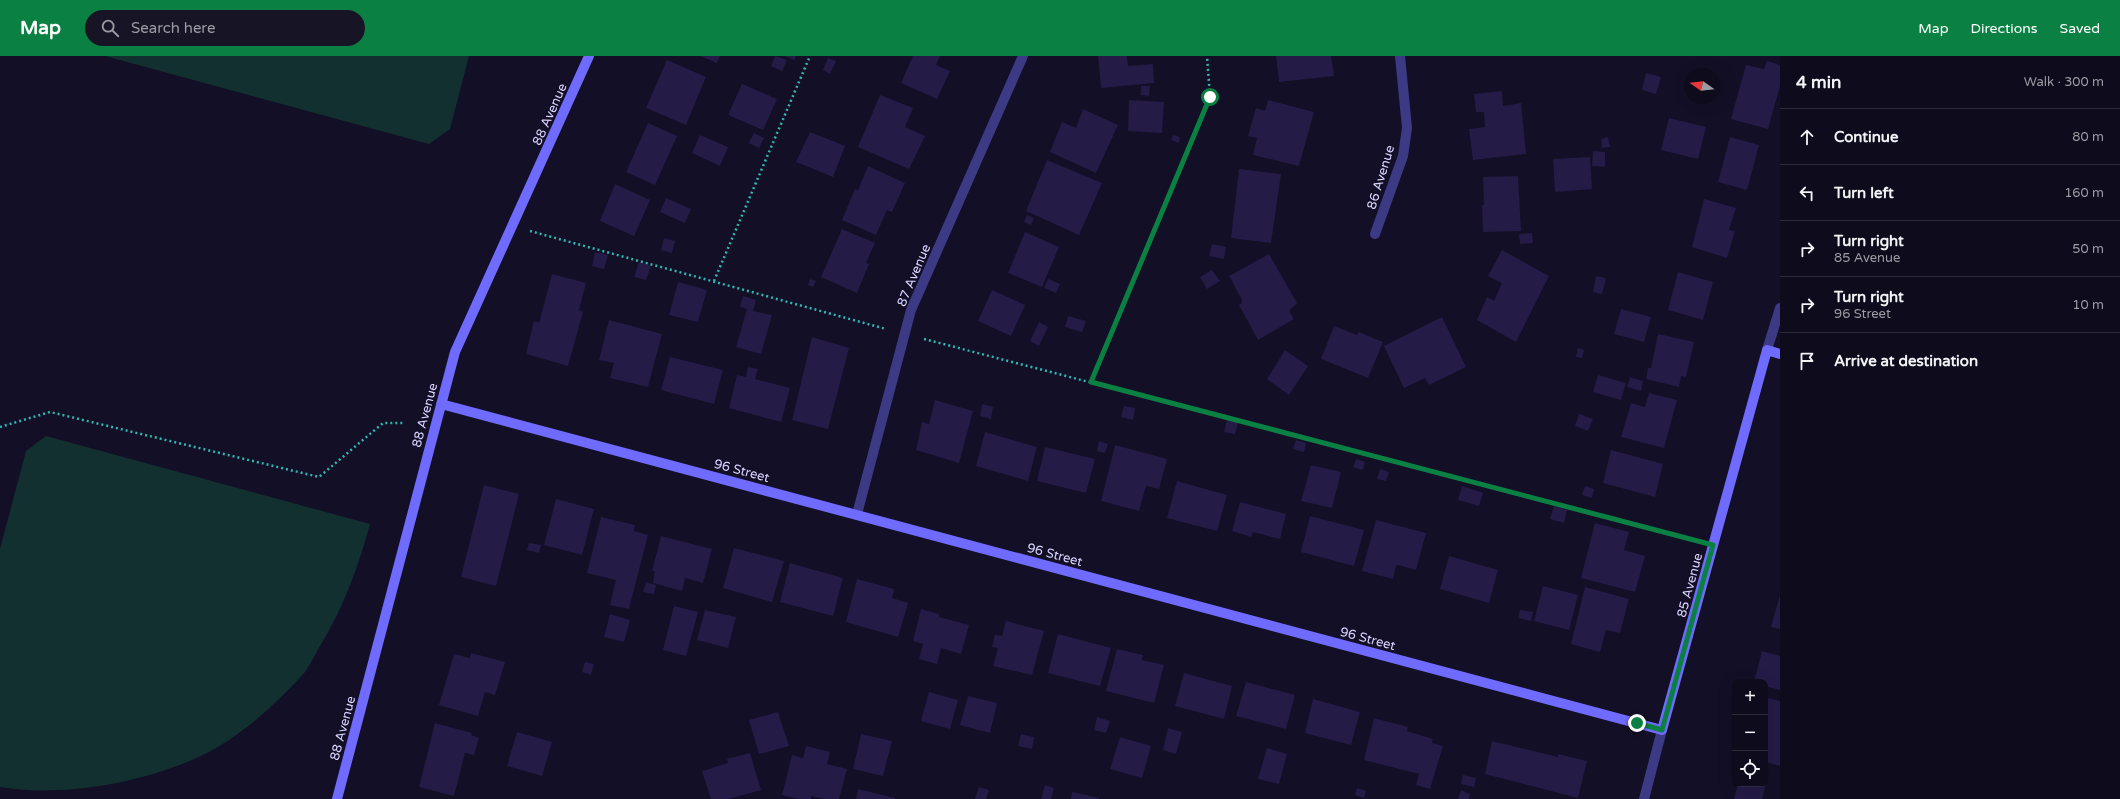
<!DOCTYPE html>
<meta charset="utf-8">
<style>
:root{--surface:#0e0b1c;--page:#171425;--text:#f1f3f6;--muted:#9b9ba3;--line:#2e2b3b;--accent:#0b8043}
body{margin:0;font-family:"Varela Round",sans-serif;background:var(--page);color:var(--text)}
.controls{position:absolute;right:12px;bottom:12px;display:grid;overflow:hidden;border-radius:8px;box-shadow:0 4px 16px #0002}
.controls button{width:36px;height:36px;display:grid;place-items:center;padding:0;border:0;border-bottom:1px solid var(--line);background:var(--surface);color:var(--text);font:20px sans-serif}
.compass{position:absolute;left:1684px;top:12px;width:36px;height:36px;border-radius:50%;background:var(--surface);box-shadow:0 4px 16px #0002;rotate:285deg}
.stop{position:absolute;width:12px;height:12px;margin:-9px;border:3px solid #0b8043;border-radius:50%;background:#fff}
.stop.end{background:#0b8043;border-color:#fff;box-shadow:0 1px 4px #0008}
.list{margin:0;padding:0;list-style:none}
h2{display:flex;justify-content:space-between;align-items:center;height:52px;margin:0;padding:0 16px;font-size:17px}
h2 small{font-size:13px;font-weight:400;color:var(--muted)}
.list li{display:grid;grid-template-columns:26px 1fr auto;gap:12px;align-items:center;box-sizing:border-box;height:56px;padding:0 16px;border-top:1px solid var(--line)}
.list b{display:block;font-size:15px;white-space:nowrap}
.list p{margin:0;font-size:13px;white-space:nowrap;color:var(--muted)}
.list em{font-size:13px;font-style:normal;color:var(--muted)}
.icon{flex:none;width:22px;height:22px;fill:none;stroke:currentColor;stroke-width:2;stroke-linecap:round;stroke-linejoin:round}
.map{position:relative;flex:none;width:1780px;height:743px;overflow:hidden}
header{display:flex;align-items:center;gap:24px;box-sizing:border-box;height:56px;padding:0 20px;background:var(--accent);color:#fff}
header strong{font-size:19px}
nav{display:flex;gap:22px;margin-inline-start:auto;font-size:14px}
.search{width:280px;height:36px;background:var(--page);display:flex;align-items:center;gap:10px;box-sizing:border-box;padding:0 14px;border-radius:22px;color:var(--muted);font-size:15px}
main{display:flex}
aside{flex:1;background:var(--surface)}
.map>svg:first-child{display:block}
.green{fill:#12302f}
.building{fill:#241b47}
.lines{fill:none;stroke-linecap:round;stroke-linejoin:round}
.path{stroke:#2fb8b0;stroke-width:2.5;stroke-dasharray:2 3;stroke-linecap:butt}
.street{stroke:#3d3a85;stroke-width:10}
.secondary{stroke:#6f6bff;stroke-width:10}
.route{stroke:#0b8043;stroke-width:5}
.labels{text-anchor:middle;stroke-width:3;stroke-linejoin:round;paint-order:stroke}
.street-label{font-size:13px;fill:#d9d4ff;stroke:#130f26}
</style>
<header>
<strong>Map</strong>
<div class="search"><svg class="icon" aria-label="search" viewBox="0 0 24 24"><circle cx="10" cy="10" r="6"/><path d="M15 15l6 6"/></svg>Search here</div>
<nav><a>Map</a><a>Directions</a><a>Saved</a></nav>
</header>
<main>
<div class="map">
<svg width="1780" height="743" viewBox="0 0 1780 743">
<rect width="100%" height="100%" fill="#130f26"/>
<path class="green" d="M105,0H469L450,73L429,88Z
M46,380L370,468C358,511 344,551 320,590C315,598 311,608 305,616C282,642 255,667 226,686C169,723 67,743 0,731V493L26,395Z"/>
<path class="building" d="M700,0H720L717,7Z
M775,0L787,4L782,15L771,10Z
M785,0H796L794,4Z
M913,0H940L936,9L950,15L937,43L901,27Z
M1098,0H1127L1128,10L1153,8L1154,27L1101,32Z
M1276,0H1331L1334,20L1279,26Z
M828,2L836,5L830,18L823,14Z
M667,4L706,21L686,69L646,52Z
M1767,5L1780,9V30L1768,73L1731,63L1746,9L1764,13Z
M1646,17L1661,21L1656,38L1642,34Z
M742,28L777,43L763,74L728,59Z
M1141,30H1150L1149,40L1141,39Z
M1502,35L1503,50L1521,47L1526,98L1473,104L1469,73L1485,71L1484,56H1476L1474,38Z
M880,39L913,52L905,71L925,80L909,113L858,91Z
M1129,44L1164,46L1162,77L1128,75Z
M1268,44L1314,56L1299,110L1253,99L1257,82L1248,80L1256,52L1265,55Z
M1083,53L1118,69L1096,117L1050,96L1062,66L1076,72Z
M1669,62L1706,71L1698,103L1661,94Z
M648,67L677,80L655,129L626,116Z
M810,76L845,90L833,121L796,106Z
M754,77L764,82L759,92L749,87Z
M700,79L728,91L720,110L692,97Z
M1173,79L1180,81L1179,87L1171,84Z
M1608,81L1610,91L1602,92L1601,83Z
M1730,81L1759,89L1747,134L1718,126Z
M1593,95L1605,96V111L1592,110Z
M1590,101L1592,133L1555,136L1553,103Z
M1047,104L1102,127L1079,179L1026,155Z
M868,110L905,127L892,156L887,154L876,179L842,164L855,133L858,134Z
M1239,113L1281,118L1271,187L1231,182Z
M1518,120L1521,175L1483,176L1482,149H1484L1483,121Z
M615,128L650,144L634,180L600,165Z
M666,142L691,153L685,167L660,156Z
M1704,143L1736,152L1729,174L1735,175L1727,202L1692,191Z
M1027,159L1034,162L1031,169L1024,166Z
M842,173L875,187L866,207L869,208L857,237L821,221Z
M1025,176L1059,191L1042,231L1008,217Z
M1532,177L1533,187L1520,188L1519,178Z
M664,182L675,185L672,197L661,194Z
M1212,188L1226,191L1224,203L1209,200Z
M1502,194L1549,220L1516,286L1477,264L1487,241L1494,245L1502,227L1488,220Z
M595,196L608,199L604,213L592,210Z
M1269,198L1297,247L1289,255L1294,263L1258,284L1239,249L1242,247V244L1229,220Z
M639,206L651,210L646,224L634,221Z
M1212,214L1220,225L1207,233L1200,221Z
M1678,216L1713,226L1703,264L1668,254Z
M552,218L586,227L579,254L583,256L568,310L526,298L534,265L539,267Z
M1596,220L1606,222L1602,238L1593,236Z
M810,223L816,225L813,231L808,229Z
M1048,223L1060,228L1056,237L1044,232Z
M678,226L707,234L698,266L669,259Z
M992,234L1025,249L1011,280L978,265Z
M743,240L756,244L753,255L772,259L761,298L736,291L747,253L740,251Z
M1621,253L1651,261L1644,286L1614,278Z
M1068,260L1086,265L1082,276L1065,271Z
M1442,261L1466,311L1429,329L1425,322L1404,332L1384,290Z
M609,264L662,278L648,331L610,322L614,307L599,304Z
M1039,266L1048,271L1039,290L1030,285Z
M1334,270L1357,279L1359,276L1383,286L1368,322L1321,303Z
M1658,278L1694,286L1686,321L1681,320L1679,331L1646,323L1648,312H1651Z
M812,281L849,292L828,373L792,364Z
M1578,292L1584,294L1582,302L1576,301Z
M1285,294L1308,310L1289,339L1267,323Z
M670,301L723,314L714,348L661,334Z
M748,311L758,313L755,323L790,332L781,366L729,352L737,319L746,321Z
M1598,319L1626,327L1621,344L1593,336Z
M1630,321L1643,325L1641,335L1627,331Z
M1649,337L1677,344L1664,392L1621,381L1631,347L1645,351Z
M935,344L973,355L959,407L916,394L922,366L929,368Z
M982,348L993,351L991,363L980,360Z
M1124,350L1135,352L1133,364L1121,361Z
M1579,358L1593,363L1588,375L1575,370Z
M1227,364L1238,366L1235,378L1224,376Z
M985,376L1037,391L1028,425L976,410Z
M1296,384L1306,387L1304,396L1293,393Z
M1099,385L1108,388L1105,397L1097,395Z
M1115,389L1167,403L1159,433L1146,430L1139,455L1101,445Z
M1045,391L1095,403L1086,437L1037,425Z
M1611,394L1663,408L1655,441L1603,427Z
M1356,403L1365,406L1363,414L1353,411Z
M1311,409L1341,416L1332,452L1301,445Z
M1380,413L1389,416L1386,425L1377,423Z
M1177,425L1227,439L1217,475L1167,462Z
M484,429L519,438L496,530L461,521Z
M1462,430L1483,437L1479,450L1458,444Z
M1585,430L1594,433L1592,442L1582,439Z
M556,443L594,453L582,499L544,489Z
M1240,446L1286,458L1280,483L1253,476L1251,481L1232,475Z
M1554,450L1567,454L1564,467L1550,463Z
M1310,460L1364,474L1354,510L1301,496Z
M601,461L635,469L634,475L648,479L629,553L610,549L616,524L587,517Z
M1376,464L1426,477L1416,514L1398,509L1396,510L1393,523L1362,515Z
M1595,467L1629,476L1624,494L1645,500L1635,536L1581,522Z
M661,480L712,493L703,527L685,522L682,535L653,527L655,515H652Z
M529,487L541,489L539,497L527,494Z
M734,492L784,505L772,546L723,532Z
M1449,500L1498,514L1489,547L1440,533Z
M790,507L843,522L833,560L780,546Z
M857,523L894,533L892,542L908,547L898,581L846,566Z
M646,526L656,529L654,538L643,536Z
M1543,530L1578,539L1569,574L1534,565Z
M1585,531L1629,543L1620,577L1606,574L1600,596L1571,588Z
M1780,539V573L1771,571Z
M674,550L698,556L686,600L663,594Z
M921,553L939,558V561L969,569L961,598L941,592L937,608L919,603L923,588L913,585Z
M705,554L736,561L728,592L697,584Z
M1520,554L1533,556L1531,565L1518,562Z
M610,558L630,564L624,586L604,581Z
M1006,565L1044,575L1032,619L993,610L998,592L992,591L995,579L1002,580Z
M1058,578L1111,592L1100,630L1048,617Z
M1117,593L1143,599L1142,604L1164,609L1154,647L1106,635Z
M1762,595L1780,600V634L1765,630V626H1754Z
M471,597L505,606L495,639L485,636L478,660L439,649L454,598L470,602Z
M585,606L594,608L591,619L582,616Z
M1184,617L1232,630L1224,663L1175,650Z
M1246,626L1295,639L1286,673L1236,660Z
M929,636L958,644L950,673L921,665Z
M968,640L997,647L990,677L960,669Z
M1765,641L1780,645V710L1765,706Z
M1313,643L1360,656L1351,689L1305,677Z
M778,656L789,690L759,698L749,664Z
M1097,661L1110,665L1106,677L1094,674Z
M1374,662L1408,671L1407,675L1433,683L1432,687L1443,690L1430,733L1416,729L1419,718L1364,704Z
M435,667L472,677L471,679L479,682L474,699L465,697L454,740L419,731Z
M1168,672L1182,676L1176,698L1163,694Z
M517,676L552,686L542,720L507,710Z
M861,678L892,685L883,720L853,713Z
M1021,678L1034,681L1032,693L1018,690Z
M1120,681L1151,690L1142,722L1110,713Z
M1492,685L1558,701V698L1587,705L1578,742L1485,718Z
M806,690L830,696L827,708L847,713L839,743H824L811,740V743H798L782,739L792,699L803,702Z
M1267,692L1287,698L1279,728L1258,723Z
M750,697L761,734L728,743H711L702,715L728,707L727,703Z
M1463,719L1476,722L1474,731L1461,728Z
M1738,728H1766L1762,743H1734Z
M1045,729L1054,732L1051,743H1041Z
M979,731L989,734L986,743H975Z
M1357,732L1366,735L1364,742L1355,739Z
M858,733L895,742V743H856Z
M1461,734L1470,738L1469,743H1458Z
M1072,736L1099,742V743H1071Z"/>
<g class="lines">
<path class="path" d="M530,175L886,273
M714,225L810,0
M924,283L1695,484
M1091,326L1210,41L1207,0
M0,371L50,356L319,421L383,367H403"/>
<path class="street" d="M1375,178L1403,100L1407,72L1400,0
M1767,294L1780,252
M857,458L911,254L1023,0
M1644,743L1662,674"/>
<path class="secondary" d="M441,348L1662,674L1767,294L1780,298
M337,743L455,296L589,0"/>
</g>
<g class="lines">
<path class="route" d="M1210,41L1091,326L1713,489L1662,674L1637,667"/>
</g>
<g class="labels">
<g class="street-label">
<text transform="translate(549 58) rotate(-66)" y="5">88 Avenue</text>
<text transform="translate(1380 121) rotate(-73)" y="5">86 Avenue</text>
<text transform="translate(913 219) rotate(-67)" y="5">87 Avenue</text>
<text transform="translate(424 359) rotate(-75)" y="5">88 Avenue</text>
<text transform="translate(742 414) rotate(15)" y="5">96 Street</text>
<text transform="translate(1055 498) rotate(15)" y="5">96 Street</text>
<text transform="translate(1689 529) rotate(-75)" y="5">85 Avenue</text>
<text transform="translate(1368 582) rotate(15)" y="5">96 Street</text>
<text transform="translate(342 672) rotate(-75)" y="5">88 Avenue</text>
</g>
</g>
</svg>
<div class="controls">
<button>+</button>
<button>−</button>
<button><svg class="icon" aria-label="locate" viewBox="0 0 24 24"><circle cx="12" cy="12" r="6"/><path d="M12 2v4M12 18v4M2 12h4M18 12h4"/></svg></button>
</div>
<svg class="compass" viewBox="-18 -18 36 36"><path d="M0-13l5 13h-10z" fill="#e53935"/><path d="M0 13l5-13h-10z" fill="#9b9ba3"/></svg>
<div class="stop" style="left:1210px;top:41px"></div>
<div class="stop end" style="left:1637px;top:667px"></div>
</div>
<aside>
<h2>4 min<small>Walk · 300 m</small></h2>
<ul class="list">
<li><svg class="icon" aria-label="ahead" viewBox="0 0 24 24"><path d="M12 20V5M6 11l6-6 6 6"/></svg><div><b>Continue</b></div><em>80 m</em></li>
<li><svg class="icon" aria-label="left" viewBox="0 0 24 24"><path d="M17 20v-9H6M10 6l-5 5 5 5"/></svg><div><b>Turn left</b></div><em>160 m</em></li>
<li><svg class="icon" aria-label="right" viewBox="0 0 24 24"><path d="M7 20v-9h11M14 6l5 5-5 5"/></svg><div><b>Turn right</b><p>85 Avenue</p></div><em>50 m</em></li>
<li><svg class="icon" aria-label="right" viewBox="0 0 24 24"><path d="M7 20v-9h11M14 6l5 5-5 5"/></svg><div><b>Turn right</b><p>96 Street</p></div><em>10 m</em></li>
<li><svg class="icon" aria-label="arrive" viewBox="0 0 24 24"><path d="M6 21V4h12l-3 4 3 4H6"/></svg><div><b>Arrive at destination</b></div></li>
</ul>
</aside>
</main>
